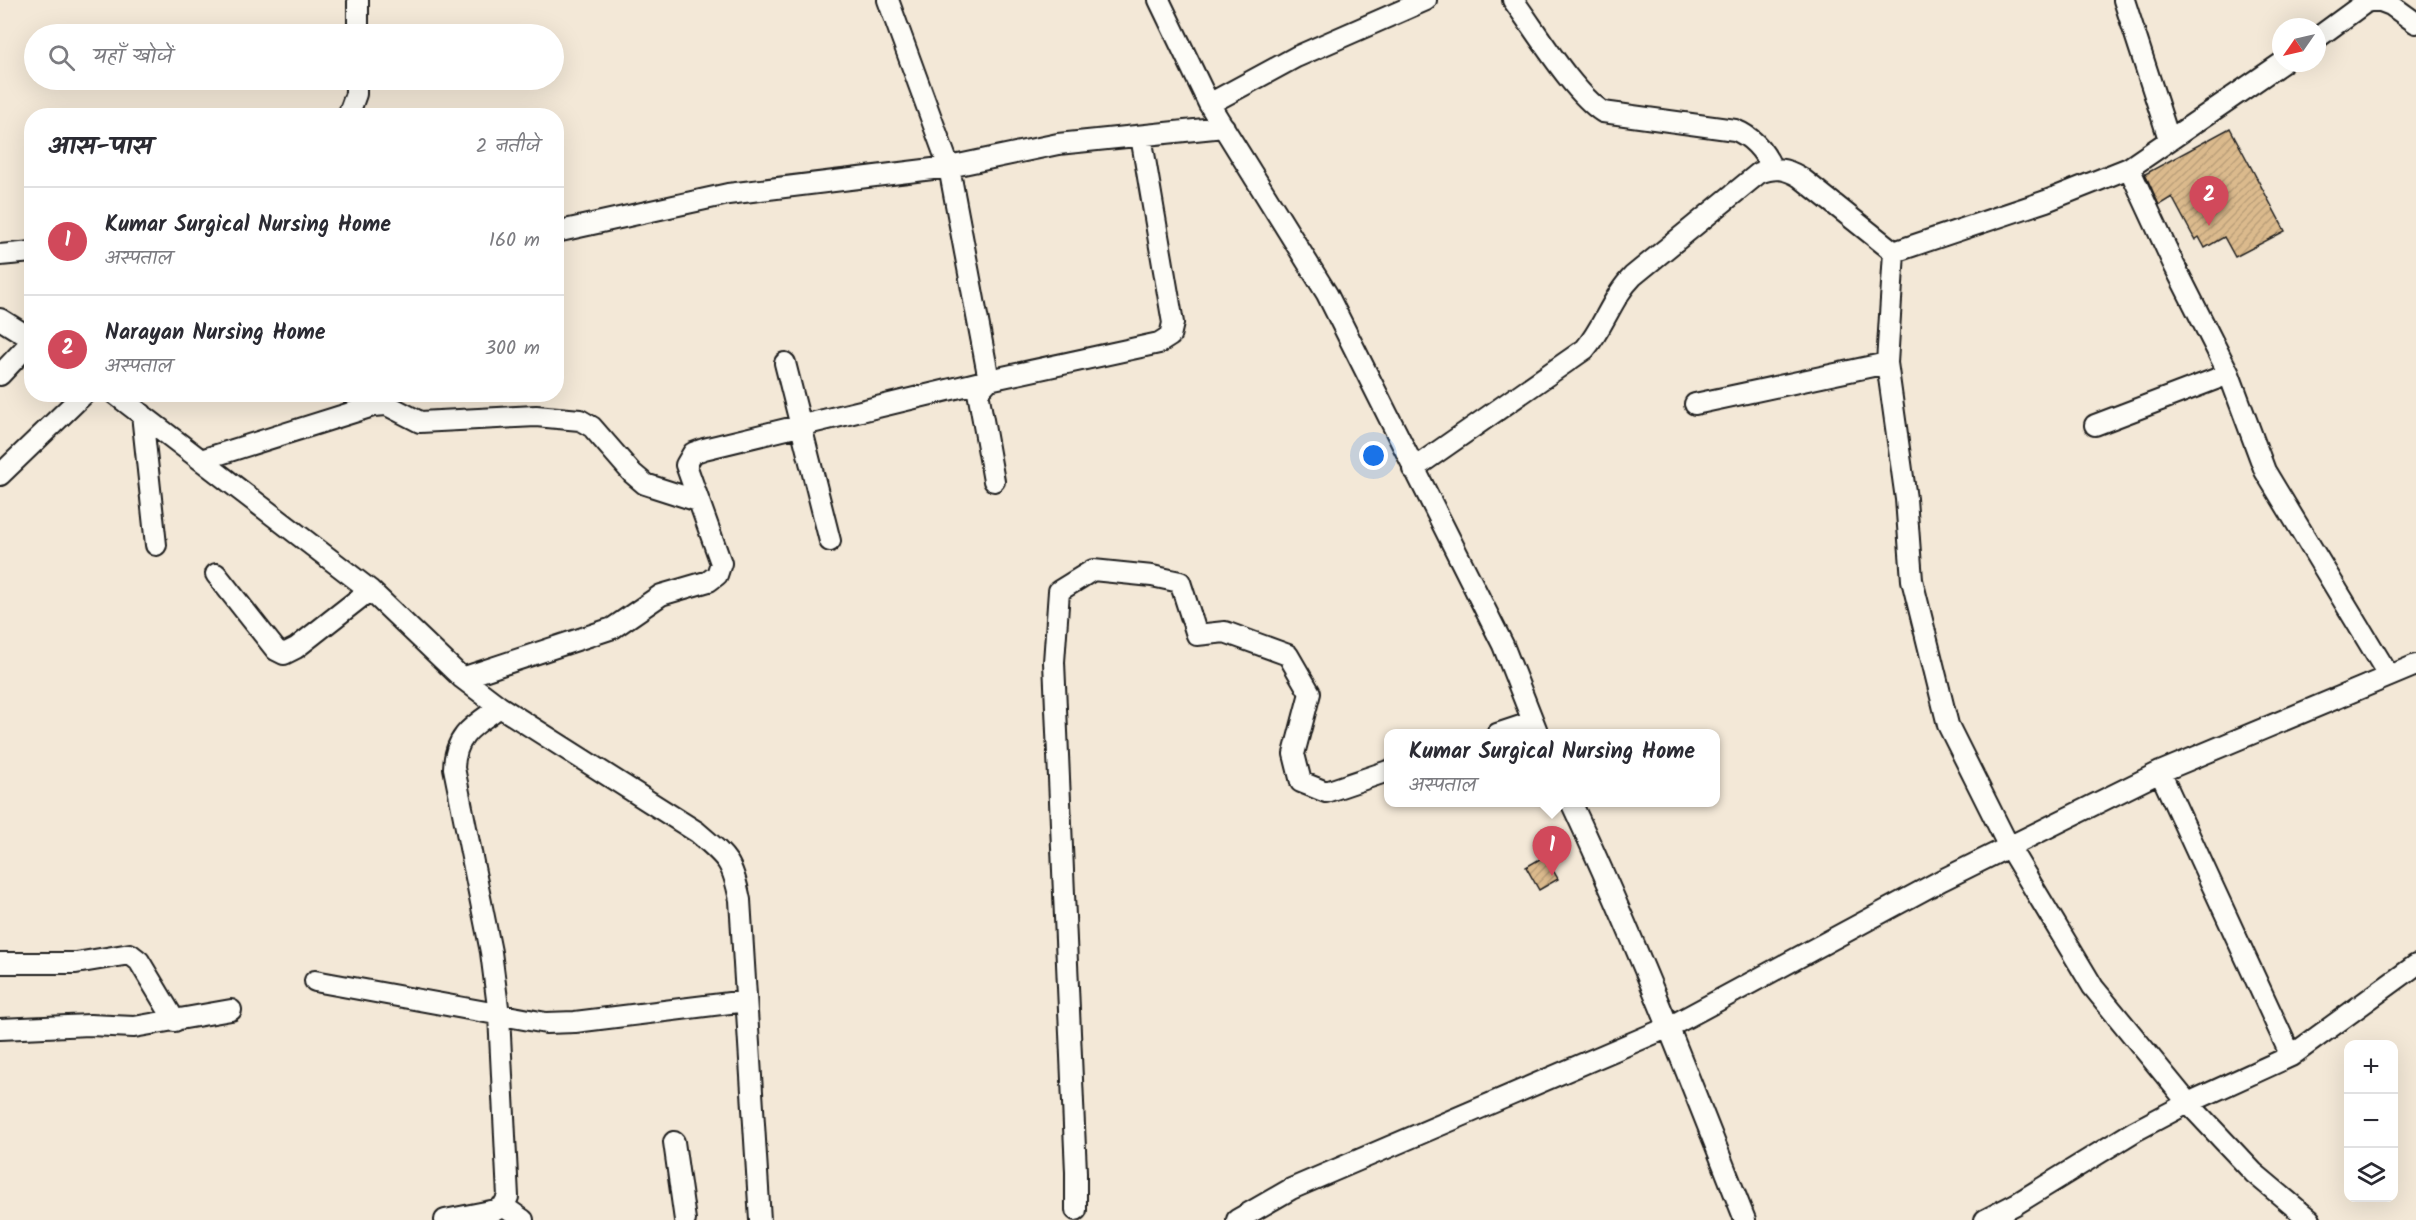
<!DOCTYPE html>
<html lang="hi">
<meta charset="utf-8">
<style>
:root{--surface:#fff;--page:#f7f7f7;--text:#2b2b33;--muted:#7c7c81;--line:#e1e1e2;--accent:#d1495b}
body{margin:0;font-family:Kalam,"Playpen Sans Deva",sans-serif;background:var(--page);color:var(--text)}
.controls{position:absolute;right:18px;bottom:18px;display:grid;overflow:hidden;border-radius:12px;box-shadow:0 6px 24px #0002}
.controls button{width:54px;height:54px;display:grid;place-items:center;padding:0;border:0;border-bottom:2px solid var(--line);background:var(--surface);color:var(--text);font:30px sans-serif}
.compass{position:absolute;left:2272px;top:18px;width:54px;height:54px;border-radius:50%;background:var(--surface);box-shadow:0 6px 24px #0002;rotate:236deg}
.you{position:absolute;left:1374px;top:456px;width:21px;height:21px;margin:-15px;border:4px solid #fff;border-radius:50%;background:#1a73e8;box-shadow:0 0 0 9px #1a73e833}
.badge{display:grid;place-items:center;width:39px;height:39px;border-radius:50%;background:var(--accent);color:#fff;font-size:20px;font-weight:700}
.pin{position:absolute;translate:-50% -50px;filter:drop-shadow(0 2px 3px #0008)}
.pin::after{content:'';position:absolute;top:32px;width:21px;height:18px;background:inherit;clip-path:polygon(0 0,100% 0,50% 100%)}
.popup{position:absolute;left:1384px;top:729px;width:336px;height:78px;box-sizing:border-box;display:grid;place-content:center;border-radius:12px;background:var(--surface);filter:drop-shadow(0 2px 4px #0005);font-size:20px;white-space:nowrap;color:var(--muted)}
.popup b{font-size:22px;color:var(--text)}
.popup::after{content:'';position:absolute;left:50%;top:100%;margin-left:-12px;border:12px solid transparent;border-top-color:var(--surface)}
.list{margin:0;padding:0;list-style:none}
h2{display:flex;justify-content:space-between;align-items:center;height:78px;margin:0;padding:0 24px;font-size:26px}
h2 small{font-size:20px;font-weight:400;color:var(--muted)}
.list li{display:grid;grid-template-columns:39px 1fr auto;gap:18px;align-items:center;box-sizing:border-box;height:108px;padding:0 24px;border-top:2px solid var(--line)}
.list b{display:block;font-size:22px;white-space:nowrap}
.list p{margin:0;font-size:20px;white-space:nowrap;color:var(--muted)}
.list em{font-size:20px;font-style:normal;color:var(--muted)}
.icon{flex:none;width:33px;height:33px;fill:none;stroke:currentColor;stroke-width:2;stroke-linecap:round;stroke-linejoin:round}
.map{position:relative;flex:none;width:2416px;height:1220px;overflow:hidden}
.search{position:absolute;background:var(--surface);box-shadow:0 6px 24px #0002;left:24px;top:24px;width:540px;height:66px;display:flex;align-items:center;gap:15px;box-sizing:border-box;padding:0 21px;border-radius:33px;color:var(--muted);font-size:22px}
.panel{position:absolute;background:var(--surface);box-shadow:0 6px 24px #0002;left:24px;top:108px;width:540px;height:294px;border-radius:24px}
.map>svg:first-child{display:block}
.building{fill:url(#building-hatch);stroke:#1c1c1c;stroke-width:1.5}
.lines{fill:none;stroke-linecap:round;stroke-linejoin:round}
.minor-casing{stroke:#1c1c1c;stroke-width:24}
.minor{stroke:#fdfcf7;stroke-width:20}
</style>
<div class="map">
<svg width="2416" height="1220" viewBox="0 0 2416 1220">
<defs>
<pattern id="building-hatch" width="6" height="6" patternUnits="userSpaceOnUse" patternTransform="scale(1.5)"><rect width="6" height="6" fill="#dbba8d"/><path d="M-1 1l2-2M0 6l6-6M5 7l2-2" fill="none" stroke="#bb9f79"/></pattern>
</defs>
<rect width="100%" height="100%" fill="#f3e8d7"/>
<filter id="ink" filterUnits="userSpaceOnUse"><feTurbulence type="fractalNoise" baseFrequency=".0167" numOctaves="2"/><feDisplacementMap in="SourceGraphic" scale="12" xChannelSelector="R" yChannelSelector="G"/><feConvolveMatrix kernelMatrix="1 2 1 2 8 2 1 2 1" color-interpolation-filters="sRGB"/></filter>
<g filter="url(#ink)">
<path class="building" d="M2230,128L2285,231L2235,257L2224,237L2205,248L2199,237L2195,240L2172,197L2159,205L2145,174Z
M1545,856L1558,879L1539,890L1526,867Z"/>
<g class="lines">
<g class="minor-casing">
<path id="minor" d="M358,0V34
M888,0L949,167L989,380L978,392L994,481
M1159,0L1209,104L1327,294L1503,645L1538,734
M1513,0C1536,31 1573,93 1603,112L1735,130C1753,137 1764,151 1772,168
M2124,0L2169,139
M2378,0L2391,5L2416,23
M2317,38L2366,2L2376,0
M1209,104L1296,57L1426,0
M348,116L356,94V80
M2129,168L2174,265L2229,374L2265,471L2389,676
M556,232L728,194L949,167L1058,144L1224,127
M1894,252L2046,201L2129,168L2282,63
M0,255L32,252
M0,319L32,339
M785,363L830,541
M0,375L32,341
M115,394L370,590L462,678L500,707L697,832C727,858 732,860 740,900L760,1220
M1695,404L1887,363
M142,414L156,545
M2095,425L2229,374
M201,460L373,406L387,405L420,422L536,416L580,420L592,427L632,473L645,484L698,501
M1413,469L1585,349C1604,327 1612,297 1633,276L1759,173C1775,167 1785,168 1800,177L1894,252L1887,363L1906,499L1912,580L1948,725L2009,847L2093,987L2188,1103L2254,1173L2310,1220
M0,475L84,394
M216,574L276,650L284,654L296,648L370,590
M462,678L613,628L661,595L709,581L717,575L721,563L686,465L693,453L704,449L989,380L1159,343L1170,336L1173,323L1141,136
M1497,734L1533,722
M2160,772L2291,1056
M1571,802C1635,939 1690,1080 1745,1220
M0,963H76L130,954L139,961L175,1021
M315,981L546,1023L575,1022L746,1001
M0,1029L90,1025L134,1027L231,1010
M674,1142L685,1220
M503,1206L523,1220
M1076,1210V1172L1054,662L1059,591L1093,570L1152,576L1180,582L1197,635L1225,632L1288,655L1310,693L1294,754L1301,782L1326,792L1388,771
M445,1220L496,1210L503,1206L508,1197L499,1015L491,952L454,768C455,734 475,725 500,707
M1237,1220L1291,1189L1669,1027L1942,880L2160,772L2416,665
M1985,1220L2016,1204L2135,1131L2188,1103L2291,1056L2416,965"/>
</g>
<use href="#minor" class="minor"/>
</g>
</g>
</svg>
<div class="controls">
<button>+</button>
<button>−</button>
<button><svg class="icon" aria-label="layers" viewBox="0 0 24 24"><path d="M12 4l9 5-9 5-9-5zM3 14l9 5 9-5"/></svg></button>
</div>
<svg class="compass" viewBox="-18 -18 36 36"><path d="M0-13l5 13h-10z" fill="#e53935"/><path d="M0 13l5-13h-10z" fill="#7c7c81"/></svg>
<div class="you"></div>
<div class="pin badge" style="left:1552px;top:876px">1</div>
<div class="popup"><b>Kumar Surgical Nursing Home</b>अस्पताल</div>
<div class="pin badge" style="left:2209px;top:226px">2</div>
<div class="search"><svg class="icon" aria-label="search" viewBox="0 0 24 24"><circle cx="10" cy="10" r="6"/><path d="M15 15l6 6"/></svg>यहाँ खोजें</div>
<section class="panel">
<h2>आस-पास<small>2 नतीजे</small></h2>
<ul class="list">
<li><span class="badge">1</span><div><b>Kumar Surgical Nursing Home</b><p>अस्पताल</p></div><em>160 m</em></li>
<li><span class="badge">2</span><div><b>Narayan Nursing Home</b><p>अस्पताल</p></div><em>300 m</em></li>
</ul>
</section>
</div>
